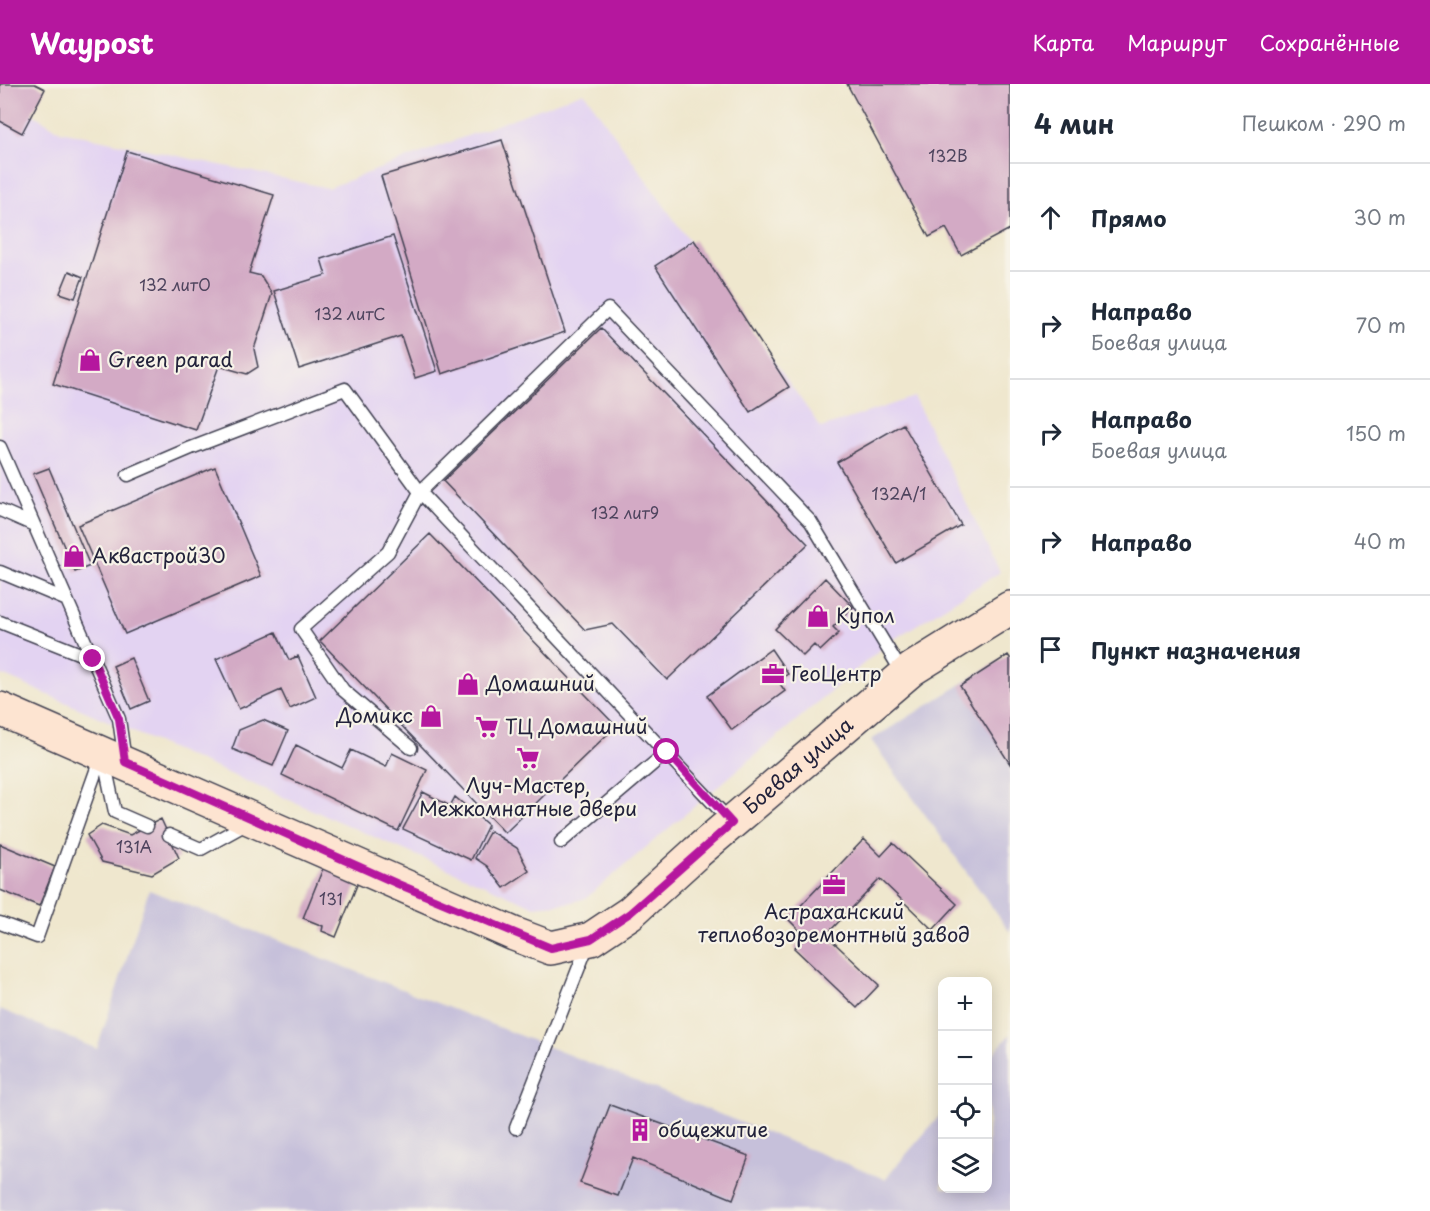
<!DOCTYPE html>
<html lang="ru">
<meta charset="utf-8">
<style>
:root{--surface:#fff;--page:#f6f6f7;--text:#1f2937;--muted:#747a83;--line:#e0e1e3;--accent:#b5179e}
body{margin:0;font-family:"Playpen Sans",sans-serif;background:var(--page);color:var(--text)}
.controls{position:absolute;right:18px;bottom:18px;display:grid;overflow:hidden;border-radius:12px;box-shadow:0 3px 15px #0003}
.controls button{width:54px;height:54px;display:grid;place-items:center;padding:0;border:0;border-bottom:2px solid var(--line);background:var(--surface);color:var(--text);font:30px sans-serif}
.stop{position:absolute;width:18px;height:18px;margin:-14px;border:4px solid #b5179e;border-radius:50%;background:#fff}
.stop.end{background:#b5179e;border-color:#fff;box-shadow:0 2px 6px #0008}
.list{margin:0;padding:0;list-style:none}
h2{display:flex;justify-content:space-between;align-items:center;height:78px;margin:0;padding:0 24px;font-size:26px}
h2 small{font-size:20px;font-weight:400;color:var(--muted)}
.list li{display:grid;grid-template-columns:39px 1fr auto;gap:18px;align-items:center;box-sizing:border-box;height:108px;padding:0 24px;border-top:2px solid var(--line)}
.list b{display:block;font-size:22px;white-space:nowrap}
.list p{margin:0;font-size:20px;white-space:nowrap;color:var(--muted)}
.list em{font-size:20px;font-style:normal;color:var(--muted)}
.icon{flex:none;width:33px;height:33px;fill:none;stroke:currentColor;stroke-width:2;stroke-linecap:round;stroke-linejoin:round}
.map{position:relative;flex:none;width:1010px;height:1127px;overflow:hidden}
header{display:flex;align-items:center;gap:36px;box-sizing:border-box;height:84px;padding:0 30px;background:var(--accent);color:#fff}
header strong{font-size:28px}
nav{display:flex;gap:33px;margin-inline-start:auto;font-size:21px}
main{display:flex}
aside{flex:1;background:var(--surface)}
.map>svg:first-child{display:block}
.built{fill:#e3d3f2}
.industrial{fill:#c6c0da}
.building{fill:#d3aac5}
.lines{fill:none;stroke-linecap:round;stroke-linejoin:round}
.lane-casing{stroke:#414051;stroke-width:15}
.secondary-casing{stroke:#414051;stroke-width:36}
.lane{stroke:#fff;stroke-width:12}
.secondary{stroke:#fde4d1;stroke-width:33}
.route{stroke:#b5179e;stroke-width:8}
.labels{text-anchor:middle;stroke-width:4.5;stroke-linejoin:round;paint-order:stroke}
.number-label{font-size:16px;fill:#4e445e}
.poi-label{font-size:20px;fill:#22223b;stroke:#f7f3e8;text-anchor:start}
.street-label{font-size:20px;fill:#22223b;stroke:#f7f3e8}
</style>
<header>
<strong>Waypost</strong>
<nav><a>Карта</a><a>Маршрут</a><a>Сохранённые</a></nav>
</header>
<main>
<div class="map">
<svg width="1010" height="1127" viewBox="0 0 1010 1127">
<rect width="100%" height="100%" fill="#f7f3e8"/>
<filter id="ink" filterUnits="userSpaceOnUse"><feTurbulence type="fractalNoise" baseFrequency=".0167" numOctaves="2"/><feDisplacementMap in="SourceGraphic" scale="12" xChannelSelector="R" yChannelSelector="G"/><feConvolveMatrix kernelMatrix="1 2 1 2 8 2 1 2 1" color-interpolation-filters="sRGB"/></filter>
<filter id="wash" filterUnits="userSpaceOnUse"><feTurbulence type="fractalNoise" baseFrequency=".008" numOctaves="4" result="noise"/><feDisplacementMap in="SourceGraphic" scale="24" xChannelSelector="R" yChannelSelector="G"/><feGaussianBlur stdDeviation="1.35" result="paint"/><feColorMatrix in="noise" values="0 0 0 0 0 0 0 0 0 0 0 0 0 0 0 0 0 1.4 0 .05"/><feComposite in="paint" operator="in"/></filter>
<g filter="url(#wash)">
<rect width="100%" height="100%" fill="#efe7ce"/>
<path class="built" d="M584,8L821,344L914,313L1000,488L888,559L586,814L569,819L533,822L0,590V10L60,47L328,104Z"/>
<path class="industrial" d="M1010,570V848L871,656Z
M149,806L885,1095L942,1029V1104H988V976L1010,950V1127H0V925L97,965Z"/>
<g id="blocks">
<path class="building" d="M0,0H35L45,5L22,49L0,37Z
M847,0H1010V145L961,171L946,144L929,153Z
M502,56L565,248L442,290L381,92Z
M127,67L274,111L249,189L261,192L272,210L254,265L258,283L247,290L219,282L196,346L53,300Z
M393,152L437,287L415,294L401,252L299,285L274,207L326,191L321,175Z
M694,156L789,303L750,328L655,182Z
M69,187L83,193L75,214L60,209Z
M601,244L808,460L667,596L613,540L585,546L443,397Z
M903,340L961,441L896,479L837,378Z
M215,383L261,492L125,550L78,441Z
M49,384L90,482L75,488L33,390Z
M430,450L616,642L505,749L320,557Z
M825,494L853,523L833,543L839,549L820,567L814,561L803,572L775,545Z
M276,548L289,576L298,572L316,613L290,625L281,606L239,625L216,575Z
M771,565L788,590L778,597L785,607L732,646L707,612Z
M1008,571L1010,574V680L960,602Z
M131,574L149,617L131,625L113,582Z
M263,636L288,647L273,682L232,665L239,646Z
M296,661L342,684L351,666L386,683L392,669L427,686L398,747L282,691Z
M423,708L450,722L455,713L488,741L471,776L403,745Z
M161,735L179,774L152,790L102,778L87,751L102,741L130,751Z
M490,747L517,764L529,787L504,804L487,782L475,774Z
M864,755L881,772L893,759L957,820L933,846L880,795L826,851L879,901L857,924L794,864L806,853L788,835Z
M0,760L55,783L39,822L0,806Z
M324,782L359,796L336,853L322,847L323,842L303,834Z
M610,1021L749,1072L733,1115L633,1074L618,1112L580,1099Z"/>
</g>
</g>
<g filter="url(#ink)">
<use href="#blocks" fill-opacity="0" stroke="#414051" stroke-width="1.5"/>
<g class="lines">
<g class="lane-casing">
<path id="lane" d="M0,363L119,635L125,677
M128,391L191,364L345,305L420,408L731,738
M0,426L34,441
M0,488L67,516
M0,538L93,575
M411,664L343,606L301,545L388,468L420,408L608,225L811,438L903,590
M104,676L115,728L147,742
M169,751L201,765L248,739
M561,758L667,668
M0,839L37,853L102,670
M516,1044L588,860"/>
</g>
<g class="secondary-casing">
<g id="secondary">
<path id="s1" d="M0,625L514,850L551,864L591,855L630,829L697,768L912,585L1010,524"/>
</g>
</g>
<use href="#lane" class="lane"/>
<use href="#secondary" class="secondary"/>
</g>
</g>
<g class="lines" filter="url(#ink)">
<path class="route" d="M93,575L119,635L125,678L398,800L551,864L591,855L630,829L732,739L667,668"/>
</g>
<defs>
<g id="shop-bare" transform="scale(1.8)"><path d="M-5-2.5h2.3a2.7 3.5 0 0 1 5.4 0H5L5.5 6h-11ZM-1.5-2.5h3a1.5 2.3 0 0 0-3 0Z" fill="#b5179e" stroke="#f7f3e8" stroke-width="2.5" paint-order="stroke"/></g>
<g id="office-bare" transform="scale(1.8)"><path d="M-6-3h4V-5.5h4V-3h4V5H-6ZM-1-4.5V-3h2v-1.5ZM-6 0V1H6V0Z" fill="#b5179e" stroke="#f7f3e8" stroke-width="2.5" paint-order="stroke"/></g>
<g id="supermarket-bare" transform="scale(1.8)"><path d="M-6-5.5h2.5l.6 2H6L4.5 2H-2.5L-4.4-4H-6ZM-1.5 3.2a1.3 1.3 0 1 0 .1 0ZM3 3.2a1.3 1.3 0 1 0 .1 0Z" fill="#b5179e" stroke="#f7f3e8" stroke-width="2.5" paint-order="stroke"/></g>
<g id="building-bare" transform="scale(1.8)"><path d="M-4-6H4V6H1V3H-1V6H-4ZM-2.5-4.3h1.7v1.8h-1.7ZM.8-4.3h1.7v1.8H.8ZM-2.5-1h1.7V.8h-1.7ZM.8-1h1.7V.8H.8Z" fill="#b5179e" stroke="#f7f3e8" stroke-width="2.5" paint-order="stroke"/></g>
</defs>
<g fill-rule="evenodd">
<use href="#shop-bare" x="90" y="276"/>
<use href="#shop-bare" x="74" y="472"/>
<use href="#shop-bare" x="818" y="532"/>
<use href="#office-bare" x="773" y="590"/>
<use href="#shop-bare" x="468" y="600"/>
<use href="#shop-bare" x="431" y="632"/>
<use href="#supermarket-bare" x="487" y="643"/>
<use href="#supermarket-bare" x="528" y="674"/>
<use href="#office-bare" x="834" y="801"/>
<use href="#building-bare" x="640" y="1046"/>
</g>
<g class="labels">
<g class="number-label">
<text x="948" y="78">132В</text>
<text x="175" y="207">132 литО</text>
<text x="350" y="236">132 литС</text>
<text x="899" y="416">132А/1</text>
<text x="625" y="435">132 лит9</text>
<text x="134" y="769">131А</text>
<text x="331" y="821">131</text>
</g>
<g class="poi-label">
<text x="108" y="283">Green parad</text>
<text x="92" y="479">Аквастрой30</text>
<text x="836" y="539">Купол</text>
<text x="791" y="597">ГеоЦентр</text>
<text x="486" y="607">Домашний</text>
<text x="413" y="639" text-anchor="end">Домикс</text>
<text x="505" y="650">ТЦ Домашний</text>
<text x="528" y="709" text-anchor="middle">Луч-Мастер,<tspan x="528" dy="23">Межкомнатные двери</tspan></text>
<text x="834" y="835" text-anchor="middle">Астраханский<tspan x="834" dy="23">тепловозоремонтный завод</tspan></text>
<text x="658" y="1053">общежитие</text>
</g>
<g class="street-label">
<text dy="7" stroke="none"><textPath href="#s1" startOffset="912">Боевая улица</textPath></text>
</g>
</g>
</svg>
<div class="controls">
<button>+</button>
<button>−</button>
<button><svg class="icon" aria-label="locate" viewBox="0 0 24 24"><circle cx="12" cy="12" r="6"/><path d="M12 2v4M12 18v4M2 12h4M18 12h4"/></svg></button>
<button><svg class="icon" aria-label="layers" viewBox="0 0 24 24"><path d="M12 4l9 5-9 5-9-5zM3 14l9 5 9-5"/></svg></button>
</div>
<div class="stop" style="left:667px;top:668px"></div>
<div class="stop end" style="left:93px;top:575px"></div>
</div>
<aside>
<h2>4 мин<small>Пешком · 290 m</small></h2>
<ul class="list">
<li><svg class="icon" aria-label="ahead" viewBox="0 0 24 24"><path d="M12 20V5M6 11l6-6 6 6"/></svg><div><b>Прямо</b></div><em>30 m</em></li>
<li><svg class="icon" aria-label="right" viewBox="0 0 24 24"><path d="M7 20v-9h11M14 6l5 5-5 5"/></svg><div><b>Направо</b><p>Боевая улица</p></div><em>70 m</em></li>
<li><svg class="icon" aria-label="right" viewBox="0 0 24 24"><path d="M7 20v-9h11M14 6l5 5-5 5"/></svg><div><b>Направо</b><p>Боевая улица</p></div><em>150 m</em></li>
<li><svg class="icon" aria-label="right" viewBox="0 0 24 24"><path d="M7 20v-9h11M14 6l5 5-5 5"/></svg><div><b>Направо</b></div><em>40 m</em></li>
<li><svg class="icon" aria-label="arrive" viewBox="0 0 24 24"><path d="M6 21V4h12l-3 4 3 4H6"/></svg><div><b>Пункт назначения</b></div></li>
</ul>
</aside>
</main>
